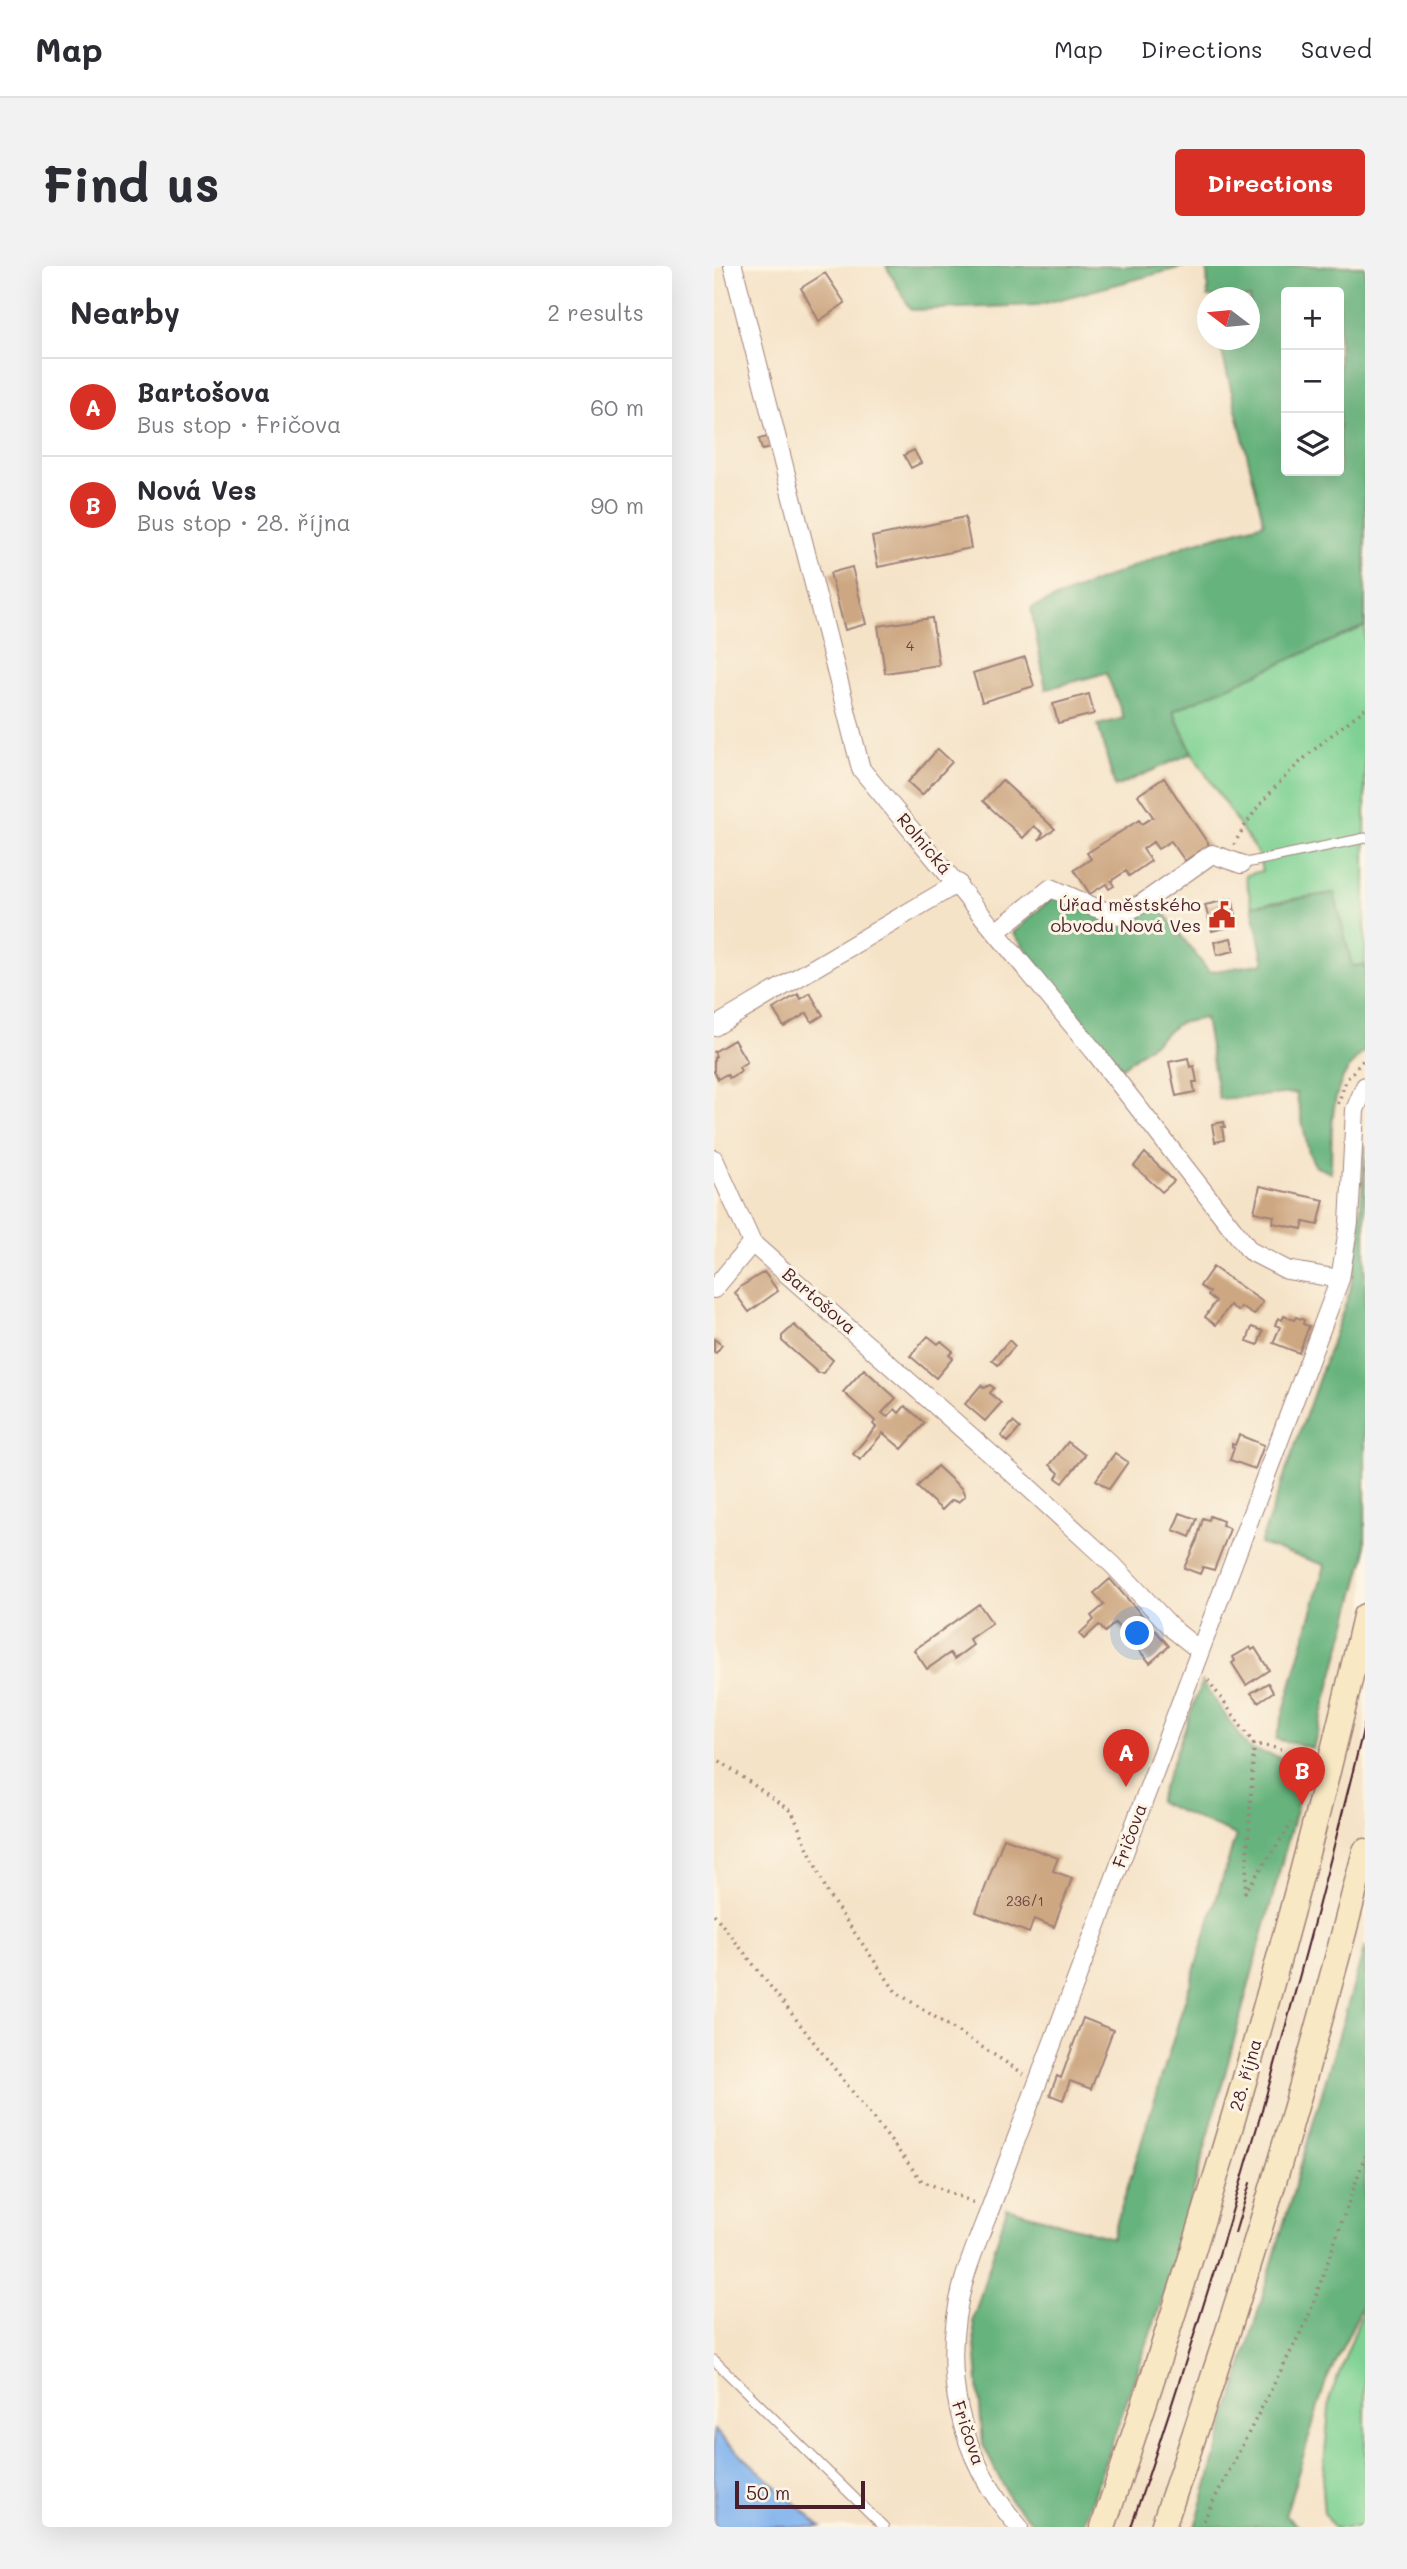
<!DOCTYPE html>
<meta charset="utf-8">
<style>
:root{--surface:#fff;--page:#f2f2f3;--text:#2b2b33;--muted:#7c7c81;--line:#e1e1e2;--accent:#d93025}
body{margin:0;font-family:Mali,sans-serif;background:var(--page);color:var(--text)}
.controls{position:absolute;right:21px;top:21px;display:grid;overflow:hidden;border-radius:7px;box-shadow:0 7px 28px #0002}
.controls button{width:63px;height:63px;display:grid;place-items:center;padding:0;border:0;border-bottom:2px solid var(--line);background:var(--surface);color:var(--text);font:35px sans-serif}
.compass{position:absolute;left:483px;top:21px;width:63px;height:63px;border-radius:50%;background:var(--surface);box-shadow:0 7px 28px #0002;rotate:286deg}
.scale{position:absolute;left:21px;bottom:18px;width:130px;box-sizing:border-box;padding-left:7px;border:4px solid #4a1f2b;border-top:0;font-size:19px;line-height:24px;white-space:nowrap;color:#4a1f2b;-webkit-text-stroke:5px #fcf5e5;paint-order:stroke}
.you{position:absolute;left:424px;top:1368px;width:24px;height:24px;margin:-18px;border:5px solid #fff;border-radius:50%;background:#1a73e8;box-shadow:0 0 0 10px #1a73e833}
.badge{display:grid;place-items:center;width:46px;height:46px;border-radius:50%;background:var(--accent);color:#fff;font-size:23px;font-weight:700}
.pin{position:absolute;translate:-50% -58px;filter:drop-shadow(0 2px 4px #0008)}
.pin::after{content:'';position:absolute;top:37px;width:24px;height:21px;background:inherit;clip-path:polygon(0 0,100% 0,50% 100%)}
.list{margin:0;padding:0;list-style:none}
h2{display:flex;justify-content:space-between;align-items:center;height:91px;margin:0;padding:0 28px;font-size:30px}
h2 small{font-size:23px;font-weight:400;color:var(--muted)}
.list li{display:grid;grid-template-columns:46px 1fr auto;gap:21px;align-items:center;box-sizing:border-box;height:98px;padding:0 28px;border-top:2px solid var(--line)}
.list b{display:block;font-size:26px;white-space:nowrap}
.list p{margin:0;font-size:23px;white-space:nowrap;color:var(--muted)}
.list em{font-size:23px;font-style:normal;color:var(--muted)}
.icon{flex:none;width:38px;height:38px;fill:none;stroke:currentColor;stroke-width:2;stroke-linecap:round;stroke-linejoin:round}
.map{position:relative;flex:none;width:651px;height:2261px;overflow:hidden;border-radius:7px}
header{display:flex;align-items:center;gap:42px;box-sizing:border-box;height:98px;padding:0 35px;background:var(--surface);border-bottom:2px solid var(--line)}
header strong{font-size:33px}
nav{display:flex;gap:38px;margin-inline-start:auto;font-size:24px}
.intro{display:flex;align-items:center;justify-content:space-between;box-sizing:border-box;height:168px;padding:0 42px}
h1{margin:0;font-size:49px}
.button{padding:18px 32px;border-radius:7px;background:var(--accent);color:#fff;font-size:24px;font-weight:700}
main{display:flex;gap:42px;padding:0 42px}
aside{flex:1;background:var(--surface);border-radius:7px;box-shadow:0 7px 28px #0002}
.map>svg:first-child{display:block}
.green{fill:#7ed193;stroke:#64785f;stroke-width:2}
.forest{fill:#66b37d;stroke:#586954;stroke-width:2;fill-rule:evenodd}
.water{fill:#81b4ee;stroke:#666a8c;stroke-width:2}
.building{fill:#cda782}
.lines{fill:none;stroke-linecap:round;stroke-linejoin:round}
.service-casing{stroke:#a0817a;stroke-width:11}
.minor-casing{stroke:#a0817a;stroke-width:20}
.secondary-casing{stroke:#a0817a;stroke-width:27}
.path{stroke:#a0817a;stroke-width:3.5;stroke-dasharray:2 5;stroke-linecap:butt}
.service{stroke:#fff;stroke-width:9}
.minor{stroke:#fff;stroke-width:18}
.secondary{stroke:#f8e8c3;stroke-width:24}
.tram{stroke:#4a1f2b;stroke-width:2}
.labels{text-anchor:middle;stroke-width:6;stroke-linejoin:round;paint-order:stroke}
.number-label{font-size:14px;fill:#6b4141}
.street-label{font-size:18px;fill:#4a1f2b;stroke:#fcf5e5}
.poi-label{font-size:18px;fill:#4a1f2b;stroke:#fcf5e5;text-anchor:end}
</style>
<header>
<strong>Map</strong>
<nav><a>Map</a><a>Directions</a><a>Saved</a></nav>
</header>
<div class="intro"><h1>Find us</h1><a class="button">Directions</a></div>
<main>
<aside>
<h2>Nearby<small>2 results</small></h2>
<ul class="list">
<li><span class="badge">A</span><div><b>Bartošova</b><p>Bus stop · Fričova</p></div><em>60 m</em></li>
<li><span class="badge">B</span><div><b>Nová Ves</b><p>Bus stop · 28. října</p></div><em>90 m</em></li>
</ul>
</aside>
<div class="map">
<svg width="651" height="2261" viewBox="0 0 651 2261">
<rect width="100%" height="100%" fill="#fcf5e5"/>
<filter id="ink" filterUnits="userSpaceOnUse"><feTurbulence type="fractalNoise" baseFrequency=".0143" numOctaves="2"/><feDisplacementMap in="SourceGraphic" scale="14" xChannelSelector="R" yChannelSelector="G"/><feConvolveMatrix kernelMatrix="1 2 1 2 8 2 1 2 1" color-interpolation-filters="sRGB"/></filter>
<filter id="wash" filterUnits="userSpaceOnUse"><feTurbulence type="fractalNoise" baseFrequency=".00686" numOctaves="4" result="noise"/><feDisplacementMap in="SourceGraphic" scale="28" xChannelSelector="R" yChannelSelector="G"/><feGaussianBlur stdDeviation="1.57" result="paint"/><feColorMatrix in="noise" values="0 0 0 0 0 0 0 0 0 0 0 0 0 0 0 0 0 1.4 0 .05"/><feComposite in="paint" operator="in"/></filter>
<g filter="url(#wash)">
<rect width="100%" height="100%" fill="#f5e3c8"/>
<path class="green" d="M651,360V699L638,701L620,627L538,640L531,609L548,605L544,588L478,487L458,445Z
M651,2039V2261H620L610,2247L608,2223L616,2131Z"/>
<path class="forest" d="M172,0H472L324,39L197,44Z
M493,0H651V360L459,445L478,487L401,521L384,459L410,452L392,407L332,423L317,342L475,278L550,257L505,74H536V32L494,31ZM572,26H625V205H572Z
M435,627L495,706L550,697L538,640L620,627L638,700L651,699V785C613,815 618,863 617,907L601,900L595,887L582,827L505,833L491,752L465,757L407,802L299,667L339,631L388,650Z
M651,879V1291L599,1482L562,1473L611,1299L546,1278L636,1025L644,981Z
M488,1416L535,1483L594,1499L456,2012L368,2261H323L296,2234L269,2179L259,2054L293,1942L398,1972L522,1569L444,1536Z
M651,1680V2034L612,2115L571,2250L586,2261H481Z"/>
<path class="water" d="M0,2164L107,2261H1Z"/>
<g id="blocks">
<path class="building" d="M111,7L131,37L105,55L87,22Z
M54,171L57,182L48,184L45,173Z
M200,184L207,197L197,202L190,189Z
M251,251L257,282L164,301L158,271Z
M138,301L152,358L131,364L116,307Z
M218,352L225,399L171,407L164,360Z
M311,391L320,420L268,436L259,407Z
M375,428L380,448L344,457L339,438Z
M224,483L238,496L208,529L194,516Z
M450,512L495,579L471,595L457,575L444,583L439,576L429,583L437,595L415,610L412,605L397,615L400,620L395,623L392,618L376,628L360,604L377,593L373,587L425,554L428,558L439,551L424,529Z
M288,514L341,563L325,574L329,567L320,560L309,572L269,535Z
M518,633L524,659L498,665L491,639Z
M517,672L520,685L503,689L500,676Z
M96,727L109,749L98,756L93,747L70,761L59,743L84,728L87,733Z
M20,774L33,796L25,801L27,805L15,812L13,808L4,813L0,806V792L2,790L0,786Z
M474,792L476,801L480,800L483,816H479L481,826L462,830L455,796Z
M510,856L511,861H508L510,874L501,876L498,858Z
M431,887L460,915L448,926L420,900Z
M546,920L610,934L604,959L590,956L588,963L559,957L560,950L540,946Z
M499,1001L549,1036L540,1049L527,1041L524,1045L516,1039L502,1059L491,1051L502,1035L494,1029L496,1026L486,1020Z
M50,1006L64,1025L35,1046L21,1027L26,1021Z
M570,1050L580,1054L582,1051L590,1054L589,1058L595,1060L585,1087L559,1077L566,1061L561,1059L564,1052L568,1054Z
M80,1059L119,1094L109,1107H104L68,1075V1070Z
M538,1061L549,1065L544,1079L533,1075Z
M214,1070L224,1078L227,1075L239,1085L235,1089L239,1092L222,1112L196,1090Z
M0,1073L8,1079L2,1087L0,1086Z
M295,1074L301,1080L284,1099L278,1094Z
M150,1103L182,1132L168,1147L173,1151L181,1143L185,1147L191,1140L211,1157L188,1183L169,1167L146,1194L139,1188L162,1161L159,1158L161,1155L129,1126Z
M267,1119L270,1122L276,1119L280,1122L276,1127L287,1137L271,1155L251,1138Z
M299,1156L306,1162L294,1176L287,1170Z
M525,1169L550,1179L541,1203L516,1194L520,1182L518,1181V1178L521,1179Z
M354,1176L371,1189L349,1217L342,1212L345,1207L336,1199Z
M401,1187L414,1196L395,1223L382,1214Z
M223,1200L248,1223L251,1230L244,1236L238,1234L228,1244L203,1221Z
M466,1247L483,1253L476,1271L459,1264Z
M496,1250L509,1255L508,1259L516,1263L500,1304L489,1301L486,1308L470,1302L483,1274L489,1252L495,1254Z
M396,1313L455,1380L436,1397L417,1375L413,1379L409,1375L414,1371L401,1357L391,1366L385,1359L370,1373L365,1368L380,1354L377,1350L390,1339L380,1327Z
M265,1338L278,1357L255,1373L259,1379L240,1393L236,1387L213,1403L200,1384Z
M536,1381L538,1384L541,1382L555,1404L532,1419L518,1397L521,1395L519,1391Z
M554,1417L559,1426L544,1436L537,1427Z
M290,1572L344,1592L339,1605L358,1612L340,1661L320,1653L315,1667L262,1646Z
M369,1752L399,1764L377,1823L356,1815L349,1834L336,1829L343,1810L347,1812Z"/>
</g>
</g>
<g filter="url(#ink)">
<use href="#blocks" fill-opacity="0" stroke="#a0817a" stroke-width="2"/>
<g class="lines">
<g class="service-casing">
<path id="service" d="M527,598L651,572
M0,2094L170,2261"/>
</g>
<g class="minor-casing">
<path id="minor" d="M19,0L147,503L380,785L536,985L573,1004L626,1013
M283,665L337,622L382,642L405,649L426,639L498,588L527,598
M0,761L244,617
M0,893L38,977L313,1220L399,1299L460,1364L485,1384
M0,1023L38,977
M305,2261C244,2191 225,2103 250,2014C257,1990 267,1966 276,1943L626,1013L635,957L641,844L651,820"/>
</g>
<g class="secondary-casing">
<path id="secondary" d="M389,2261C491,1962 581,1658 651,1350
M449,2261C526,2039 593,1813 651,1585"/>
</g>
<path class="path" d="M520,579C546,526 604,478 651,443
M624,838L632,814L651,792
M494,1414L540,1478L567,1483
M540,1478L531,1626L578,1557
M0,1491L78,1546L115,1630L182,1726L310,1808
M0,1648L208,1915L261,1937
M486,2261L594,2052L651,1890"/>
<use href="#service" class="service"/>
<use href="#minor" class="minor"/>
<use href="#secondary" class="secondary"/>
<path class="tram" d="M521,1967L536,1917
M417,2261C507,1997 585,1727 651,1456"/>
</g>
</g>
<defs>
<g id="civic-bare" transform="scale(2.1)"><path d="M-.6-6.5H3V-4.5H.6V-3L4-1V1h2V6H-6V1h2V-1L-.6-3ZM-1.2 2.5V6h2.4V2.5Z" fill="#c8321e" stroke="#fcf5e5" stroke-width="2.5" paint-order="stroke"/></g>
</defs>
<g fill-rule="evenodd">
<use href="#civic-bare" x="508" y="649"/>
</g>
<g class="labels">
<g class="number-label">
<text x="196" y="385">4</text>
<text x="311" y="1640">236/1</text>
</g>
<g class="street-label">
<text transform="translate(210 578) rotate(50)" y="6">Rolnická</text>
<text transform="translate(105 1035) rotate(41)" y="6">Bartošova</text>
<text transform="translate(416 1570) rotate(-70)" y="6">Fričova</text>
<text transform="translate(532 1809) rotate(-74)" y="6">28. října</text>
<text transform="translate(254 2167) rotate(71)" y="6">Fričova</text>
</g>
<g class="poi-label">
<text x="487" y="645">Úřad městského<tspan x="487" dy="21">obvodu Nová Ves</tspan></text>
</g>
</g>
</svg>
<div class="controls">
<button>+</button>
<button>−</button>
<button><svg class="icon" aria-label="layers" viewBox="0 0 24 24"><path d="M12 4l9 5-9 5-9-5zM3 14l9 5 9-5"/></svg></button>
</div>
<svg class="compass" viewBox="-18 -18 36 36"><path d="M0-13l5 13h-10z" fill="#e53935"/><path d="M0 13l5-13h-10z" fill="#7c7c81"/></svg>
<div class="scale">50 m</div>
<div class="you"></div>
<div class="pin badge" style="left:412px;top:1521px">A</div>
<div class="pin badge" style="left:588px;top:1539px">B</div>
</div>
</main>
